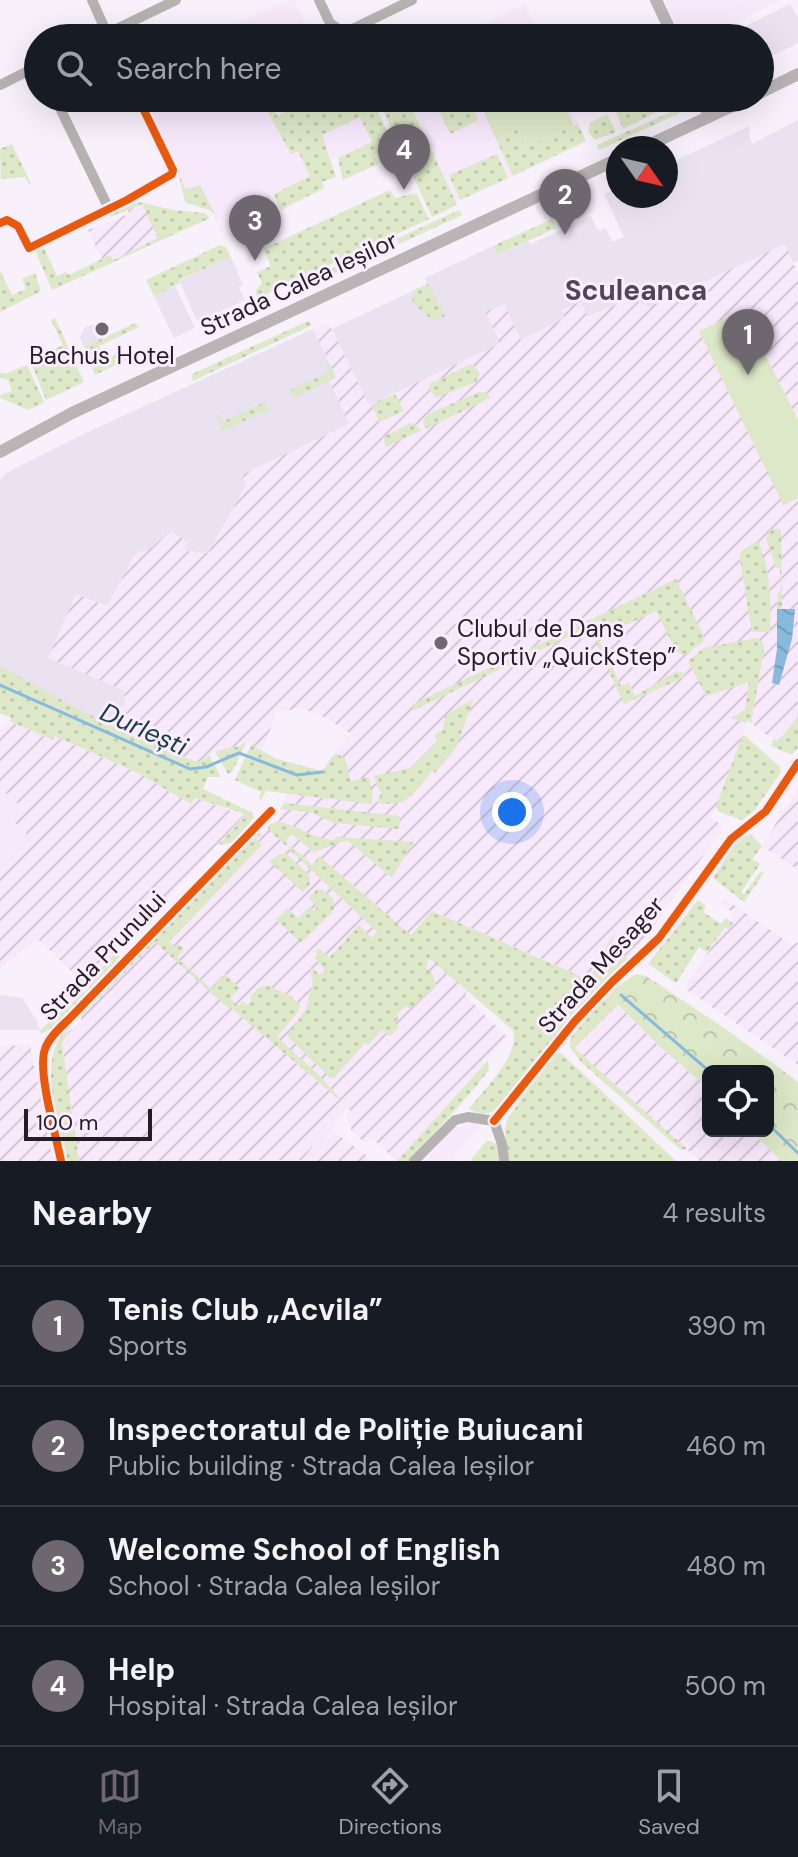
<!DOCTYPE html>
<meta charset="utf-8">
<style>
:root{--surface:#171b24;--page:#242831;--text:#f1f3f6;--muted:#9ea1a6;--line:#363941;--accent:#6e6770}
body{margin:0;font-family:"DM Sans",sans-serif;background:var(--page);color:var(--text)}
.controls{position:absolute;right:24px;bottom:24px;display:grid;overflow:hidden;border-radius:12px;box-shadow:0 8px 32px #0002}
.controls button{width:72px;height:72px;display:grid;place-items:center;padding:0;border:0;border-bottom:2px solid var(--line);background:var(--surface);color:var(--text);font:40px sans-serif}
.compass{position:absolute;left:606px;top:136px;width:72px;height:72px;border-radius:50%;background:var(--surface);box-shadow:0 8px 32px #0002;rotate:124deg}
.scale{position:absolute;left:24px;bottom:20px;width:128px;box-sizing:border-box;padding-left:8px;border:4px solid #241d26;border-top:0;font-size:22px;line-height:28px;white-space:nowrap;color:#241d26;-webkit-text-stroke:6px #faedfd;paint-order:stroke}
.you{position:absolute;left:512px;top:812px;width:28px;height:28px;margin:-20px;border:6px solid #fff;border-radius:50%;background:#1a73e8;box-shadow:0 0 0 12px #1a73e833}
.badge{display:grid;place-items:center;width:52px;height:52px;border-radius:50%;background:var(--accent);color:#fff;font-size:26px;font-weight:700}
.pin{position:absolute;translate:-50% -66px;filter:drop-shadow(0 2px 4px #0008)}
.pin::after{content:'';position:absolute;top:42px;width:28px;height:24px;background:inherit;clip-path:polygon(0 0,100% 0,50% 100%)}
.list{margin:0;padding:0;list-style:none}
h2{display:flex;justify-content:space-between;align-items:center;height:104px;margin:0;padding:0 32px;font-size:34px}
h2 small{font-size:26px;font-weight:400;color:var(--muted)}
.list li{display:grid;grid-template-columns:52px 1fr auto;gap:24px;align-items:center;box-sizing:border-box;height:120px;padding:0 32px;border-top:2px solid var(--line)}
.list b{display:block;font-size:30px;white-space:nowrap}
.list p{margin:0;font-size:26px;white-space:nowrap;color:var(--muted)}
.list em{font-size:26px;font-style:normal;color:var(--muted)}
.icon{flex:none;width:44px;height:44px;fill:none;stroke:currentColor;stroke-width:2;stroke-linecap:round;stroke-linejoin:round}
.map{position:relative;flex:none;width:798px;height:1161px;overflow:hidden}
.search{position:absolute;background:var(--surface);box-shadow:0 8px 32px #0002;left:24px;right:24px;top:24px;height:88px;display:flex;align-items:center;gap:20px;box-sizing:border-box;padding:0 28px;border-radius:44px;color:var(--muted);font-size:30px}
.sheet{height:584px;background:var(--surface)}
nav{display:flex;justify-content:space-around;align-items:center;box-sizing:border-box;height:112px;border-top:2px solid var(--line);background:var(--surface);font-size:22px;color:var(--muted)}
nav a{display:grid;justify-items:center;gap:4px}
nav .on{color:var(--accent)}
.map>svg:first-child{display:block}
.commercial{fill:#eae1f1}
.industrial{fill:url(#industrial-furrows)}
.built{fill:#f7e8fb}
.grass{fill:url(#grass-dots)}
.park{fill:url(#park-crowns)}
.pitch{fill:#dde8c8}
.water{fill:url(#water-waves)}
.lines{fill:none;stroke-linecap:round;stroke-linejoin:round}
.stream{stroke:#87badd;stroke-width:3}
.minor{stroke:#b7b2b2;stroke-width:10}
.major{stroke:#bab4b6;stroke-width:12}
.cycleway-casing{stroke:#faedfd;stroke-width:13}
.cycleway{stroke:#e8590c;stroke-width:8}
.poi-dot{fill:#6e6770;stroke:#faedfd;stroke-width:3}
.labels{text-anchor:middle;stroke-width:6;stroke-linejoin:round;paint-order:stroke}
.street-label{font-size:24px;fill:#241d26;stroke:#faedfd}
.poi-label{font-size:24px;fill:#241d26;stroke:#faedfd}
.water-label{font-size:26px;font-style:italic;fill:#193b4e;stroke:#faedfd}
.quarter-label{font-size:28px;font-weight:bold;fill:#534258;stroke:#faedfd}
</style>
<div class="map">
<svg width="798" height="1161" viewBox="0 0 798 1161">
<defs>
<pattern id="industrial-furrows" width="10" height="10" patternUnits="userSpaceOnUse" patternTransform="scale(2)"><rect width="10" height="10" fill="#f7e8fb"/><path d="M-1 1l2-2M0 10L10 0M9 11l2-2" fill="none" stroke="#d4c7d7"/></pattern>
<pattern id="grass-dots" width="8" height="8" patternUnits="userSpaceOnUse" patternTransform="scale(2)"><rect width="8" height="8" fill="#dde8c8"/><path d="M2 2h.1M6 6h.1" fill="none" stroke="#bec7ac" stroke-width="1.8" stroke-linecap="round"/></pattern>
<pattern id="park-crowns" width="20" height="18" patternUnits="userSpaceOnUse" patternTransform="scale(2)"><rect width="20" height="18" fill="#dde8c8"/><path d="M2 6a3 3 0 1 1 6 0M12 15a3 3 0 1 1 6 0" fill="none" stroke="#bec7ac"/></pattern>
<pattern id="water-waves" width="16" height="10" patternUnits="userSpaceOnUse" patternTransform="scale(2)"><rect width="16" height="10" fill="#87badd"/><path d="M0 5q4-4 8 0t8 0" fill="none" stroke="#749fbe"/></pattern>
</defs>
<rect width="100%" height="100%" fill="#f8f0fa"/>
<path class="commercial" d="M790,4L798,17V43L760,62V38H722Z
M798,120V260L793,263L785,245L649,308L631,298L587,317L580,303L566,318L521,340L504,304L500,344L369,405L332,329L427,284L425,278L493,246L498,255L529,241L531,244L591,216L598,231L606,228L612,242L619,239L624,237L604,194L618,188V196H666V165L750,126L749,134L752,144Z
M231,257L243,285L238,287L245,300L198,322L179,281Z
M175,286L195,328L174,338L154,296Z
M102,321L108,336L84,347L80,338L84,328Z
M313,329L336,377L330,381L350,424L242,475L246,485L208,553L185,551L169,531L151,548L134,556L107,606L76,594L124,690L125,703L110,724L70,707L0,666V480L6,473L90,431Z
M0,995L22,998L36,1019L40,1030H0Z"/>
<path class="industrial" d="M142,204L158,238L113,261L110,255L102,259L88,230L129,214L128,210Z
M785,244L798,274V716L779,741L765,734L747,720L722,795L711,816L723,828L648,934L627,958L609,947L613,938L590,980L432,911L412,936L469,990L465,995L507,1037L397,1161L372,1138L366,1144L352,1131L346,1117L351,1111L347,1107L330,1119L326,1117L308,1143L313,1146L303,1160L79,1161L62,1044L68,1032L81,1023V1016L262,833L278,823L296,765L322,771L346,737L351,734L326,718L301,708L277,712L262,751L244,742L241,746L215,751L198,762L148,744L110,724L125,703L124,690L48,658L76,594L107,606L134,556L138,552L151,548L170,531L187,542L185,551L208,553L246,485L242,475L349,424L329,380L336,377L313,329L328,322L369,405L500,344L486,312L504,304L521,340L565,318L562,310L580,302L588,317L631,298L649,307Z
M9,721L52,740L55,736L136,772L190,803L194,797L244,816L148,919L124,941L86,985L38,939L0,968V866L17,848L14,822L24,810L0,787V730Z
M798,788V870L762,846Z
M724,898L792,945L798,942V1065L684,988L734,913L721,904Z
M619,1004L660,1047L708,1088V1131H751L781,1161H700L573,1048Z
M30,1045L53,1161H0V1046Z
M333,1131L374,1161H317Z"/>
<path class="built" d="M288,0H294L312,38H208Z
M665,0H781L712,35L713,38H683Z
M524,4L539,33L536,35L537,38H457Z
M151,98H371L389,135L331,160L323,139L298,151L310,176L219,220L204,195L186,190L145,102Z
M378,98H566L586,141L430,214Z
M0,787L24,811L14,822L27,834L0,866Z
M342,1102L348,1107L332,1130L317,1161H285L303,1160L312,1147L308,1143L326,1117L330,1118Z
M482,1114H490L452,1161H425L452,1130L474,1122Z"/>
<path class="grass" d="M260,98H268L277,116L308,100L307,98H371L394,145L374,155L378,164L343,180L338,158L372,142L360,117L322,135L336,177L322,182L324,188L281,210L274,194L310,176L298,151L291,154Z
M384,98H407L457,205L432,217L379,101Z
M433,98H468L479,120L450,134Z
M641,98H665L669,106L623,129L615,110Z
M693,102V107L599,150L597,145Z
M607,114L616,132L595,140L588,132L590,123Z
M578,124L586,141L513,176L496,139L518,129L526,147Z
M12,144L31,184H29L25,177L1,179L0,149Z
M497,154L508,178L460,200L449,175Z
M179,175L186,190L200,185L228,241L212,211L185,202Z
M390,190L395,198L412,194L413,196L416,193L429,219L258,298L255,292L262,283L257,272L271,266L263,249Z
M269,196L276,212L236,231L231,214Z
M141,202L172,210L205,213L210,218L52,290L35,250L43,246L57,276L66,272L69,275L110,255L114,260L158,238L142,204L111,217L109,214L128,204Z
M459,210L462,215L399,244L396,239Z
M552,219L556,228L497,255L493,246Z
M394,240L397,245L316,282L314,277Z
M220,245L226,247L231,257L179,280L180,283L154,296L146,280Z
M0,270L12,295L26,289L22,279L35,273L41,291L0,312Z
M428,284L445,316L433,321L412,302L416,289Z
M55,318L84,382L46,400L31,362L63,345L51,320Z
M308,321L312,325L193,381L192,374Z
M135,323L139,327L99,346L106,359L117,354L120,358L141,349L142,352L95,375L84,347Z
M329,363L336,377L293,398L290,390L329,372L326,364Z
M471,364L480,373L476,382L436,398L429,389L430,384Z
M27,365L44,402L29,410L0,398V395L12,391L8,380L0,378V372L5,374Z
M479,392H486L490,398L425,429L423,421L428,414Z
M395,394L404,411L379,422L372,405Z
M265,402L269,409L223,431L216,415L218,414L222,422Z
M411,423L422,430L386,447L383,437Z
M770,529H781L782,609H777L778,592L781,591L780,568L776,567L766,539Z
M758,540C771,573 771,597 770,632H752L740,560V552Z
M676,579L704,637L703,642L685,655L677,653L656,611L598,638L621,686L629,683L635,696L677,671L683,673L685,677L624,704L589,627L414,710L411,705Z
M756,638L763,643L764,649L751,723L747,720L746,723L731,718L745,710L749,682L706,696L688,661L704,648Z
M0,666C65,702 127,737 198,762L209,755L221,777H208L203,789L251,812L254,817C245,828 234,848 219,844L244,817L242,813L195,798L191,804L136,772L55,736L53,740L9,721L12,718L0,713Z
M474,698L456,748L435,773L432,771C413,794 409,807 377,803L381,793L374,776L410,768L438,740L434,735L443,729L445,716Z
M798,716V747L792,755L771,746L774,739L779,741Z
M743,734L780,767L781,772L754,811L742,820L719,812L716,807Z
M244,742L246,743L232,772L228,774L215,751L241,746Z
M251,745L277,759L322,771L335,753L345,758L351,781L369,777L373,794L371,804L266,791L261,800L259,798L261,792L235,780Z
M284,803L400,816L399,829L334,823L310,812L280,809Z
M278,821C303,828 311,838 334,840L337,837L413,842L392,878L347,840L314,852L411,935L432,911L589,980L608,943L616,933L609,947L629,959L555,1037L497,1111L482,1114L469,1109C483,1091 521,1054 513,1030L429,958L426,968L432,973L436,985L410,1009L406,1006L397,1014L399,1018L395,1022L399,1027L390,1036L382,1030L368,1045L365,1043L334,1078H330L287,1036L306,1009L313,982L309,965L320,975L325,970L315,959L318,955L315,952L319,948L329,958L359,925L372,938L377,932L288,848L291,846L312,865L319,857L292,834L286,841L288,844L286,846L268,829L269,825Z
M259,832L262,833L256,839L262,845L169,942L175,948L178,944L184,949L177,957L211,989L225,974L240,988L230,998L238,1006L243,1001L247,1005L252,1000L250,997L258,988L267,985L292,997L300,1006L298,1012L277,1037L325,1081L342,1102L232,1009L228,1008L155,942L81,1016L83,1010Z
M751,834L762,846L752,859L760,864L741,892L744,894L761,871L764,873L744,902L713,878L738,840Z
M280,854H287L309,875L310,884L303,892L269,861Z
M317,889L323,890L333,898L334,910L301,943L276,920L288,908L298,918L309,907L314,911L317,907L309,898Z
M698,900L706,906L703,912L721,924L726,918L733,923L729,929L725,927L707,952L699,947L676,983L648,964Z
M116,952L120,957C100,981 70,1021 41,1034L40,1030L89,988L86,985Z
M607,993L619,1004L574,1048L687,1149L681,1150L581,1062L570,1047V1039Z
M64,1031L68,1032L62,1044L79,1161H67C59,1121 37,1067 64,1031Z
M554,1051L562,1054L676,1161H508L505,1130L507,1120Z
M488,1060L489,1070C464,1102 436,1131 408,1161H397Z
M487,1140L497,1144L498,1161H470Z"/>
<path class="park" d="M636,974L646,976L730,1032L798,1082V1161H781L751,1131H768V1071H708V1088L660,1047L607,993Z"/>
<path class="pitch" d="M477,98H562L574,126L526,147L518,129L496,139Z
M743,310L798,420V498L783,505L699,331Z"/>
<path class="water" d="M777,609H795L792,639L779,685L772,683L777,649Z"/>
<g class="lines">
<path class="stream" d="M0,685L190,769L206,767L239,753L297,775L322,772
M621,995L709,1071
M768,1124L798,1153"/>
<path class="minor" d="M92,0L109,38
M319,0L330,23L346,34
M98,38L176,0
M334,38L412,0
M0,85L38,66
M55,98L109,209
M0,223L7,220L18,226L29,248L127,200L172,174L173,170L138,98
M494,1121L575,1021L612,982L659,938L731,839L766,811L798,763
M494,1121L502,1144L504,1161
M61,1161C56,1135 37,1071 45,1049C49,1037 61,1027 69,1019L271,811
M414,1161L455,1120L468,1117L494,1121"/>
<path class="major" d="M656,0L674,38
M760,93L798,74
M701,98L709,117
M642,148L749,98
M0,452L72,413L618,159"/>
<g class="cycleway-casing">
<path id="cycleway" d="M0,223L7,220L18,226L29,248L127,200L172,174L173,170L138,98
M494,1121L575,1021L612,982L659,938L731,839L766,811L798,763
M61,1161C56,1135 37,1071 45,1049C49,1037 61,1027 69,1019L271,811"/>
</g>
<use href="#cycleway" class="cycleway"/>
</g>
<g class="poi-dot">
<circle cx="102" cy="329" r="8"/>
<circle cx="441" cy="643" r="8"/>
</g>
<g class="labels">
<g class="street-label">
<text transform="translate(299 284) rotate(-25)" y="8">Strada Calea Ieșilor</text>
<text transform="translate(103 956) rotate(-46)" y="8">Strada Prunului</text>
<text transform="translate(601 965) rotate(-48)" y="8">Strada Mesager</text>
</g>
<g class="poi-label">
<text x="102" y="364">Bachus Hotel</text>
<text x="457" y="637" text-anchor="start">Clubul de Dans<tspan x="457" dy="28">Sportiv „QuickStep”</tspan></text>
</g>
<g class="water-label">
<text transform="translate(144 729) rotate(24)" y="9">Durlești</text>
</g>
<g class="quarter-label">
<text x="636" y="300">Sculeanca</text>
</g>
</g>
</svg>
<div class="controls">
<button><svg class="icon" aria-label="locate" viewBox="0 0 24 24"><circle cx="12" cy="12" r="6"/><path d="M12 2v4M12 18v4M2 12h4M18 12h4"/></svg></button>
</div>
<svg class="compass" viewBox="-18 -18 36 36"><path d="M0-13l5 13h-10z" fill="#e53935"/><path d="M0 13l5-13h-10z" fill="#9ea1a6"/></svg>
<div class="scale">100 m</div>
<div class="you"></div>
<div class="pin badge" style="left:748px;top:375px">1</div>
<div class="pin badge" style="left:565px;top:235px">2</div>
<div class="pin badge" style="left:255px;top:261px">3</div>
<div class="pin badge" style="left:404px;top:190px">4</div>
<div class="search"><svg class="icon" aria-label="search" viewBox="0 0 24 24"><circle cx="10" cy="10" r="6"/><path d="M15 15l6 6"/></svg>Search here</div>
</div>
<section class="sheet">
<h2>Nearby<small>4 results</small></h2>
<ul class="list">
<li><span class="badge">1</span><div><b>Tenis Club „Acvila”</b><p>Sports</p></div><em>390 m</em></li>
<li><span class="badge">2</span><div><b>Inspectoratul de Poliție Buiucani</b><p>Public building · Strada Calea Ieșilor</p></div><em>460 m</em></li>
<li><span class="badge">3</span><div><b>Welcome School of English</b><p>School · Strada Calea Ieșilor</p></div><em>480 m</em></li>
<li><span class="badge">4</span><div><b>Help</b><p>Hospital · Strada Calea Ieșilor</p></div><em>500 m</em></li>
</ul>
</section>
<nav>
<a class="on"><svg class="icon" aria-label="map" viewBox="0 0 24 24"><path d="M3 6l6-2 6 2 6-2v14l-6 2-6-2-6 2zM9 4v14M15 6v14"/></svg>Map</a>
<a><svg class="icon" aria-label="directions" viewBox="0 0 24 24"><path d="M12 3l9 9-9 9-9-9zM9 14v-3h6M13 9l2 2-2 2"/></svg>Directions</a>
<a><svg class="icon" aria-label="saved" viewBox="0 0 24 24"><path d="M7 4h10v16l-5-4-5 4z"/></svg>Saved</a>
</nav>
